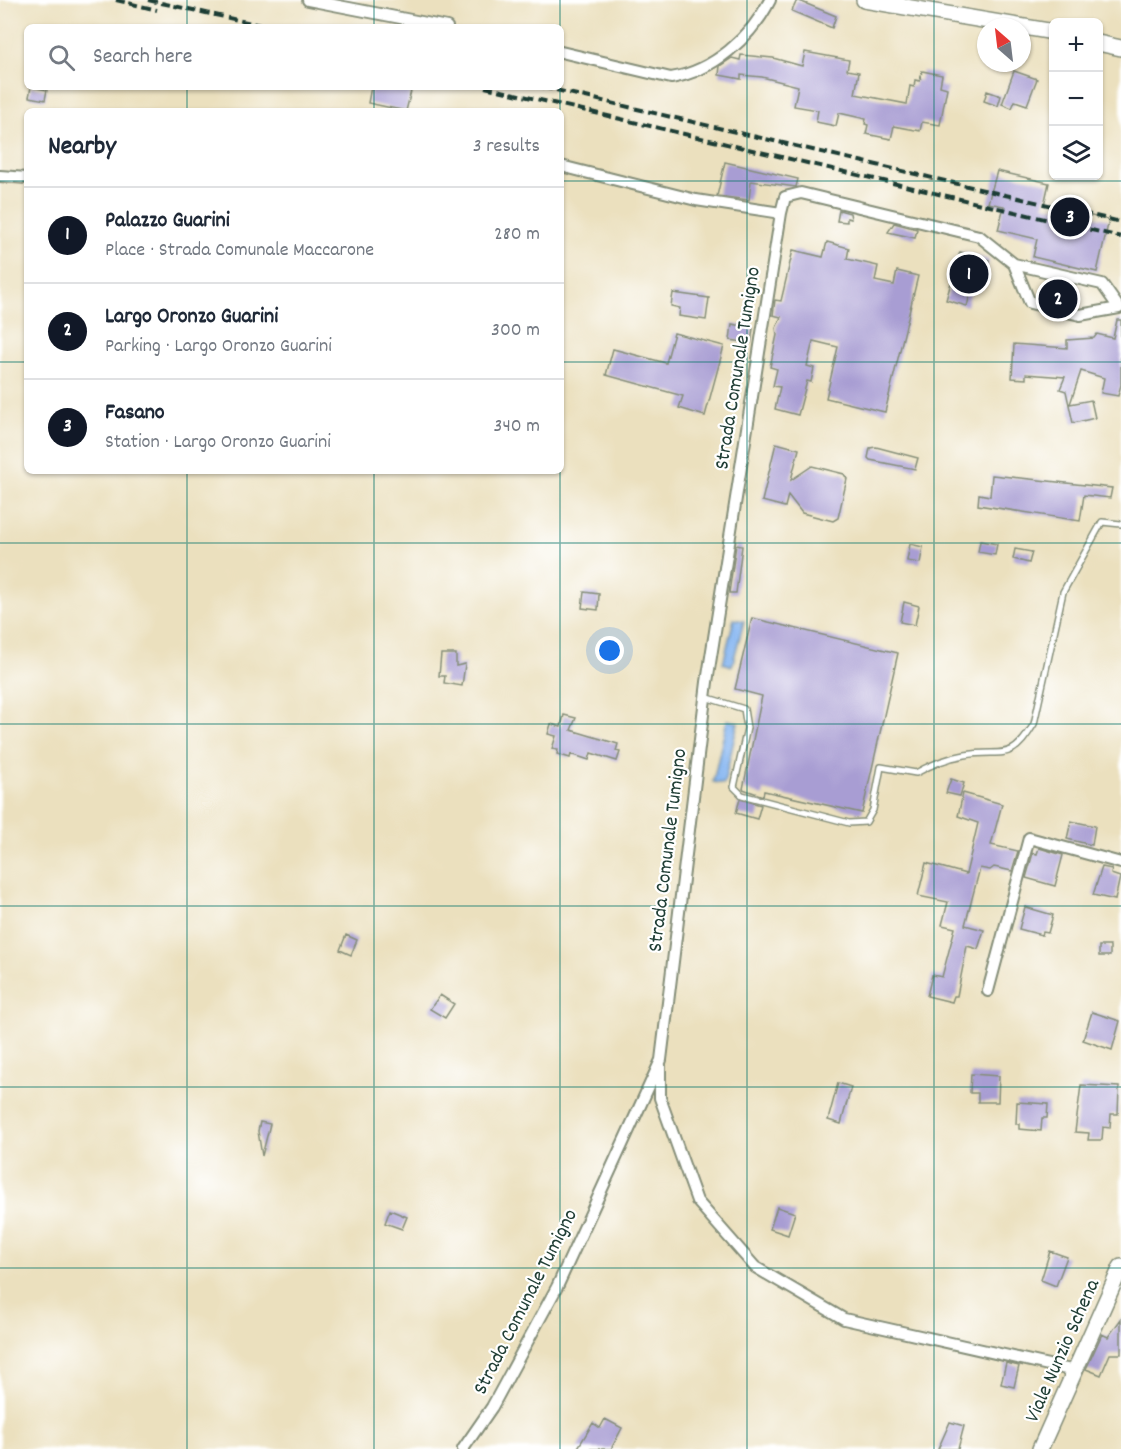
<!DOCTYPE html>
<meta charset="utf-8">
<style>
:root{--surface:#fff;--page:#f6f6f7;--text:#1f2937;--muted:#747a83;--line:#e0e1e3;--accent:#111827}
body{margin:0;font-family:Dekko,sans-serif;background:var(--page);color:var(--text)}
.controls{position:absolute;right:18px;top:18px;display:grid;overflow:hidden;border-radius:9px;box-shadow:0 2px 4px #0004}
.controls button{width:54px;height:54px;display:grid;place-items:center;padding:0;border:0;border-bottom:2px solid var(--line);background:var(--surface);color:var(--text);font:30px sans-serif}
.compass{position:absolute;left:977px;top:18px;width:54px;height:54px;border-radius:50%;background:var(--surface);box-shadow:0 2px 4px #0004;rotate:332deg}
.you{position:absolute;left:610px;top:651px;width:21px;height:21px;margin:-15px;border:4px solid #fff;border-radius:50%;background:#1a73e8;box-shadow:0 0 0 9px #1a73e833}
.badge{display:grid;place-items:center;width:39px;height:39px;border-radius:50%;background:var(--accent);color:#fff;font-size:20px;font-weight:700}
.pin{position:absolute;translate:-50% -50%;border:3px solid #fff;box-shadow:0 2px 6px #0006}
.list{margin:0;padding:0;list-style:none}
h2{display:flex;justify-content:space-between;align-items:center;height:78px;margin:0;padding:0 24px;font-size:26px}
h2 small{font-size:20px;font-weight:400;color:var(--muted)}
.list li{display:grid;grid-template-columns:39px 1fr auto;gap:18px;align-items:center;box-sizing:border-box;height:96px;padding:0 24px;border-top:2px solid var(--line)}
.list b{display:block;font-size:22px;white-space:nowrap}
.list p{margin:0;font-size:20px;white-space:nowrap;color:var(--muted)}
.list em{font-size:20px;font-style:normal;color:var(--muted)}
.icon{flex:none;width:33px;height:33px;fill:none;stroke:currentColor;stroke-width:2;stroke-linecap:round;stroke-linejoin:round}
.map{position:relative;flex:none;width:1121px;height:1449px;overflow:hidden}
.search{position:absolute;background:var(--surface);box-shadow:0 2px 4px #0004;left:24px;top:24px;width:540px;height:66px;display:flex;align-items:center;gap:15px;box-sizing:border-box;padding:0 21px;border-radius:9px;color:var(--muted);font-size:22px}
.panel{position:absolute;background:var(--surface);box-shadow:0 2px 4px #0004;left:24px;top:108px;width:540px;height:366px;border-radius:9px}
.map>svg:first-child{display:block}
.water{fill:#86b6f1;stroke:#527a92;stroke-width:1.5}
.building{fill:#a89dd3}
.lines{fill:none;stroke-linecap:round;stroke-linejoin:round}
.lane-casing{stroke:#858e79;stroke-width:8}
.street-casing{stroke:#858e79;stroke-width:14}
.secondary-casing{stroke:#858e79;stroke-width:18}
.lane{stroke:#fff;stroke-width:5}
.street{stroke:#fff;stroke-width:10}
.secondary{stroke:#fff;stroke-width:15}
.rail{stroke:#1f3d34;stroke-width:4;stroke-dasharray:9 4.5;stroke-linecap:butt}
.grid{fill:none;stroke:#0f766e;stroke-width:1.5;stroke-opacity:0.55}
.labels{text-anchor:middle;stroke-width:4.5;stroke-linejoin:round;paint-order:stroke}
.street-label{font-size:21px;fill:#1f3d34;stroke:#fff}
</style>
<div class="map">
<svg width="1121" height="1449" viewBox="0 0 1121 1449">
<rect width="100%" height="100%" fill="#fff"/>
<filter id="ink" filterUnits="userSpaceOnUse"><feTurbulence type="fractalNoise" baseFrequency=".0167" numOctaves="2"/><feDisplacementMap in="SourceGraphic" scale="12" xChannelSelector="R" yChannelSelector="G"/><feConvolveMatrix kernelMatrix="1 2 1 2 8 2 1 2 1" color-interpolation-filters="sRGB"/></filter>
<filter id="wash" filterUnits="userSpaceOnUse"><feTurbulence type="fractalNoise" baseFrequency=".008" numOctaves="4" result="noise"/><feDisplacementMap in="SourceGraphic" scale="24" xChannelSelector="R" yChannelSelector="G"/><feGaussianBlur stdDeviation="1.35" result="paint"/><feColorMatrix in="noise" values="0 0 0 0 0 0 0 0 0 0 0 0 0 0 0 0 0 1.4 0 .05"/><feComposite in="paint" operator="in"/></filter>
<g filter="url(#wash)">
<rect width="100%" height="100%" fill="#ebe0be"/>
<path class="water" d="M734,619L744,621L732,666L723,663Z
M727,720L738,722L724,784L713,782Z"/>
<g id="blocks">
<path class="building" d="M797,0L836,16L832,28L792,11Z
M805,52L849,60L847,70L859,72L855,94L907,104L910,86L914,87L915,80L920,81L922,71L942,75L940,86L947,88L940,125L922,122L920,131L894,126L891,139L866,134L868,125L865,124L866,119L839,113L836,126L816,122L818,110L794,106L798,86L762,77L741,75V79L719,75L720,66L732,58L740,60L741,55L773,58L802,66Z
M1014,71L1037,79L1027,105L1015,101L1012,108L1002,104Z
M31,87L47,90L45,100L29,97Z
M371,87H395L411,91L406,111L368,103Z
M987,91L1001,96L998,106L984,101Z
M725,162L798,179L796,187L751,181L749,200L717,196Z
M997,171L1049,183L1044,205L1109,220L1097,272L1033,257L1037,239L998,230L1004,206L988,203Z
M839,210L850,213L851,219L847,218V222L837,221Z
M894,223L917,229L915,238L888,232Z
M827,242L849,248L847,259L878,266L875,281L894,285L897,271L918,276L885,412L826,398L838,347L813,341L807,366L814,368L811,382L807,381L798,415L775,409L780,387L773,386L777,369L770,367L777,335L776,328L781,317L773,315L775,300L781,301L793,250L823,257Z
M960,252L989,260L980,291L972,288L967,306L946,300Z
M673,293L709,298L706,320L679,316L680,308L671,306Z
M1117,320H1121V385L1118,396L1101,393L1104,378L1081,371L1070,404L1091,400L1095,418L1073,423L1066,391L1060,389L1065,377L1026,374V379L1012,378L1014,344L1067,348V340L1094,338L1097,334L1113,338Z
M732,324L753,328L751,343L730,340Z
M674,333L724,346L705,416L679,408L683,396L606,375L613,349L666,363Z
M776,443L799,449L791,480L812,466L844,474L847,479L838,518L833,521L802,513L788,495L785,507L762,501Z
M876,447L918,458L915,469L870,460L868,458L870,448Z
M992,475L1112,488L1110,498L1084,495L1080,521L978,505L979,494L990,496Z
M980,541L997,544L995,555L978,552Z
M910,544L923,547L920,563L907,561Z
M736,545L742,546L736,593H729Z
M1015,549L1032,552L1029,563L1013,559Z
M584,592L599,594L598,610L582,608Z
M904,602L919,606L915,625L900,622Z
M752,618L898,653L862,813L764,791L763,796L743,789L762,696L735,689Z
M441,654H456V666L465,664L462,686L444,683L445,676H439Z
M564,715L576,718L571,730L618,744L616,751L620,752L617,761L591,753L589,760L571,754L570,758L557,754L558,750L552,749L556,736L548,734L551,724L561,727Z
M951,779L964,783L960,796L946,793Z
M963,793L1002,804L991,845L1018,851L1012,871L994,867L990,870L980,868L965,925L984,930L978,949L967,946L957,996H954L952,1002L927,996L932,975L942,977L955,928L942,925L948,902L918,896L926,863L966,874L978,823L958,816Z
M740,799L761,805L757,819L736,813Z
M1071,821L1095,826L1092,845L1067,839Z
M1039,848L1063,855L1055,886L1026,878L1033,853L1037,854Z
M1102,867L1112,869L1111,874L1120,877L1115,900L1093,895Z
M1025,907L1053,915L1048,933L1043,932L1042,935L1019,929Z
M346,935L357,940L351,955L340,950Z
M1099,946H1110V956H1099Z
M440,995L454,1004L445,1018L430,1009Z
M1092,1012L1120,1021L1112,1050L1083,1040Z
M971,1074L999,1076L998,1102H978V1093H970Z
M838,1083L851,1087L841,1124L828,1120Z
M1081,1085L1119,1087L1118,1114H1111L1110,1128L1103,1127L1102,1140H1088L1089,1133L1075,1132Z
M1017,1102L1048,1104L1047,1118H1042L1041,1131L1019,1129V1124H1016Z
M260,1122L270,1124L262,1156L258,1131Z
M777,1207L795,1213L788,1235L770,1229Z
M390,1210L407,1217L402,1229L385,1223Z
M1050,1251L1067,1257L1056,1286L1041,1280Z
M1121,1319V1354H1110L1101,1375L1086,1369L1102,1334L1108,1337Z
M1006,1363L1019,1366L1014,1387L1001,1384Z
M605,1419L622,1428L611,1449H577L593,1423L600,1428Z
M950,1422L964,1426L958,1449H938Z"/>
</g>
</g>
<g filter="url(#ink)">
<use href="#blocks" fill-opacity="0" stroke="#858e79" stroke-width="1.5"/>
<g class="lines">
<g class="lane-casing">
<path id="lane" d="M705,697L744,709L747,728L734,787L742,795L849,823L866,822L873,810L881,767L916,773C932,764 947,758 965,755C1002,748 1010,765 1034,724L1063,592L1102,522L1121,524"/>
</g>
<g class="street-casing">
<path id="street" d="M308,0L447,27
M561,52L671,78C713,71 751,38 770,0
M561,166L696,200L781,213L785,197L801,193L979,236L1014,264L1102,284L1119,308L1080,315L1030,303L1014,264
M0,176L27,178
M988,991L1029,838L1121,863
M660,1065V1098L697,1201L755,1267L844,1319L1075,1371
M463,1449L492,1407L557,1287L661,1060L707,682L781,213"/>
</g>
<g class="secondary-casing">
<path id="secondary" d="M864,0L1054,32
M1098,43L1121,48
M1040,1449L1121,1267"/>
</g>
<use href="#lane" class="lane"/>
<use href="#street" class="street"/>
<use href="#secondary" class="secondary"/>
<path class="rail" d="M116,0L157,10
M148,0L269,27
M485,87L1121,237
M543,87L1121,222"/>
</g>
</g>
<path class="grid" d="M187,0V27M374,0V27M560,0V27M747,0V1449M934,0V1449M187,87V111M374,87V111M560,87V111M0,181H27M561,181H1121M0,362H27M561,362H1121M187,471V1449M374,471V1449M560,471V1449M0,543H1121M0,724H1121M0,906H1121M0,1087H1121M0,1268H1121"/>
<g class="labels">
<g class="street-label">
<text transform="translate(736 368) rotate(-81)" y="7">Strada Comunale Tumigno</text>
<text transform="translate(666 850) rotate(-83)" y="7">Strada Comunale Tumigno</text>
<text transform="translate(524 1301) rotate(-63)" y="7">Strada Comunale Tumigno</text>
<text transform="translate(1061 1350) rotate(-66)" y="7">Viale Nunzio Schena</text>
</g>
</g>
</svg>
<div class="controls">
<button>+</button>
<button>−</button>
<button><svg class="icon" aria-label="layers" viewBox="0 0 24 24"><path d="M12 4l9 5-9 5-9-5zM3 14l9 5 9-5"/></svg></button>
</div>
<svg class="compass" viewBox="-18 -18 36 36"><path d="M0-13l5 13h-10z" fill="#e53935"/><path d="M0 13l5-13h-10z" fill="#747a83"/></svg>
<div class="you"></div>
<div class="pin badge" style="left:969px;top:274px">1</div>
<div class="pin badge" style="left:1058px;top:299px">2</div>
<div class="pin badge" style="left:1070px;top:217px">3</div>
<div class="search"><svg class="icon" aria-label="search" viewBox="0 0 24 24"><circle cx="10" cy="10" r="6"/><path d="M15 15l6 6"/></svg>Search here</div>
<section class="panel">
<h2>Nearby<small>3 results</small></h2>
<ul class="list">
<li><span class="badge">1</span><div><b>Palazzo Guarini</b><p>Place · Strada Comunale Maccarone</p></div><em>280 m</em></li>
<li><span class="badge">2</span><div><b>Largo Oronzo Guarini</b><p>Parking · Largo Oronzo Guarini</p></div><em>300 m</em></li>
<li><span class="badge">3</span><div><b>Fasano</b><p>Station · Largo Oronzo Guarini</p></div><em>340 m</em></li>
</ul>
</section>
</div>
